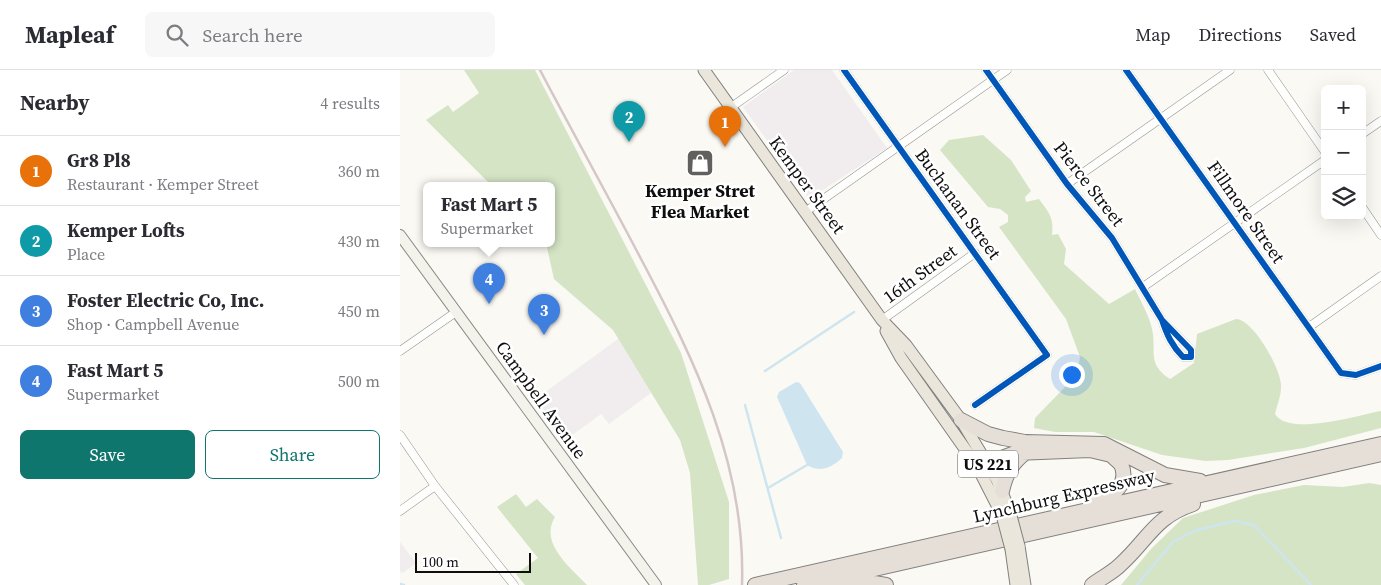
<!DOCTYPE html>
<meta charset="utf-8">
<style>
:root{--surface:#fff;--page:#f7f7f7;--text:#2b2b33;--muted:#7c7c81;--line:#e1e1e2;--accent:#0f766e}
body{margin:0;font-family:"Source Serif 4",serif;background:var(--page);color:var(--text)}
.controls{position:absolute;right:15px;top:15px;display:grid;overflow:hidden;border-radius:8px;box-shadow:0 5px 20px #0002}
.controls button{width:45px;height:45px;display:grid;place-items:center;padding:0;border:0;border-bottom:1px solid var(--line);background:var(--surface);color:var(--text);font:25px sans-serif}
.scale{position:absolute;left:15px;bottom:12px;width:116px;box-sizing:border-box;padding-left:5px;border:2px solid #0e0e0e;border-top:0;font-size:14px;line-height:18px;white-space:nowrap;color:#0e0e0e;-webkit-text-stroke:4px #fff;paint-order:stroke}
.you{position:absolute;left:671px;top:304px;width:18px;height:18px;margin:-12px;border:4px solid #fff;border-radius:50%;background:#1a73e8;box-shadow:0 0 0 8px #1a73e833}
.badge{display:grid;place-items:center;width:32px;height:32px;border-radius:50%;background:var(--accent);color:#fff;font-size:16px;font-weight:700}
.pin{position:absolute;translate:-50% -41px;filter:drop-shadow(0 1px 2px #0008)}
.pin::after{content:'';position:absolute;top:26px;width:18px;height:15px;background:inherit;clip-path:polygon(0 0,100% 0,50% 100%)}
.popup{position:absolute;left:23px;top:112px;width:132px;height:65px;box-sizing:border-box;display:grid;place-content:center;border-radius:8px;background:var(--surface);filter:drop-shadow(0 1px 4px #0005);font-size:16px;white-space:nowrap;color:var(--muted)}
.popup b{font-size:19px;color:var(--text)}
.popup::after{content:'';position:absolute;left:50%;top:100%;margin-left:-10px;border:10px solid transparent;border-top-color:var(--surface)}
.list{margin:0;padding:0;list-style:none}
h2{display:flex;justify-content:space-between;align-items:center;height:65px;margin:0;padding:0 20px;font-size:21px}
h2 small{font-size:16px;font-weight:400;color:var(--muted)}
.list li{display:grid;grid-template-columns:32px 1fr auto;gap:15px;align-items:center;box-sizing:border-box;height:70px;padding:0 20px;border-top:1px solid var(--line)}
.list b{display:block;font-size:19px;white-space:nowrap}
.list p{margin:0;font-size:16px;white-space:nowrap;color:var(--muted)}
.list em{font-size:16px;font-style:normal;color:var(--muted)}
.actions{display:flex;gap:10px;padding:15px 20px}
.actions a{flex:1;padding:11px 0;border:1px solid var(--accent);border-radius:8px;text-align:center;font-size:18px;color:var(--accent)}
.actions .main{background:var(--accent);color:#fff}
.icon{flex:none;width:28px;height:28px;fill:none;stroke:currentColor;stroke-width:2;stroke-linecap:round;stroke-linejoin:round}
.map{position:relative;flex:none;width:981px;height:515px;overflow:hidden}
header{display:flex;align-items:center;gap:30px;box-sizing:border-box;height:70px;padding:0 25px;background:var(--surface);border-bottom:1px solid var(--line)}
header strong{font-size:24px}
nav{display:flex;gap:28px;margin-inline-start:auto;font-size:18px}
.search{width:350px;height:45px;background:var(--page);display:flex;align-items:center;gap:12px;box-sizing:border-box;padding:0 18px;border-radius:8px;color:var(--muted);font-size:19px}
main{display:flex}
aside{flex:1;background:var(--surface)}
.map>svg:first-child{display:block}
.industrial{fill:#f1edef}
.forest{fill:#d5e4c5}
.water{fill:#cee5f0}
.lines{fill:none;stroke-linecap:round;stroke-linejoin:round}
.stream{stroke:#cee5f0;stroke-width:2.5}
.minor-casing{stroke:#949492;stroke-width:9}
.secondary-casing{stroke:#8b8a88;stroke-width:12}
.primary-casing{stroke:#82817f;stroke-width:13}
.motorway-casing{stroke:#82817f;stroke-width:16}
.minor{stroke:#fefefd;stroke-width:8}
.secondary{stroke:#f4f3eb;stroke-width:10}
.primary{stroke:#eae6db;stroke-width:11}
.motorway{stroke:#e6dfd8;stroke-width:14}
.rail{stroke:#d5c7c7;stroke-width:2.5}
.primary-bridge-casing{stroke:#82817f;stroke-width:13;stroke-linecap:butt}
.primary-bridge{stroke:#eae6db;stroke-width:11}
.cycleway-casing{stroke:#fff;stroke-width:9}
.cycleway{stroke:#0057b8;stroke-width:6}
.labels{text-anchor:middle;stroke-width:5;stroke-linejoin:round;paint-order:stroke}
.shield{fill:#fff;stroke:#565656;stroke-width:1}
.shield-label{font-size:16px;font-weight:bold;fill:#0e0e0e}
.street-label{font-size:18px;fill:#0e0e0e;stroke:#fff}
.poi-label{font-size:18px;font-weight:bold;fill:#0e0e0e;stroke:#fff}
</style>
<header>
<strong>Mapleaf</strong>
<div class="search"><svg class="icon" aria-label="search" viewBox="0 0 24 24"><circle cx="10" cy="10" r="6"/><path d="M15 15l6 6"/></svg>Search here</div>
<nav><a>Map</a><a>Directions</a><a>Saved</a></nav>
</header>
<main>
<aside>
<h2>Nearby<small>4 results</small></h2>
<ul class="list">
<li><span class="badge" style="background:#e8710a">1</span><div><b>Gr8 Pl8</b><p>Restaurant · Kemper Street</p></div><em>360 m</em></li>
<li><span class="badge" style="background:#0f9aa8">2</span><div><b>Kemper Lofts</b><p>Place</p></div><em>430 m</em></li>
<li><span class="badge" style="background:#3f7fe0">3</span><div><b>Foster Electric Co, Inc.</b><p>Shop · Campbell Avenue</p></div><em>450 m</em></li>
<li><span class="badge" style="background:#3f7fe0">4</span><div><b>Fast Mart 5</b><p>Supermarket</p></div><em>500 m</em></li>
</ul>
<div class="actions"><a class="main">Save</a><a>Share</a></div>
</aside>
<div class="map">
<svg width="981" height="515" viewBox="0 0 981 515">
<rect width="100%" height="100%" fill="#faf9f4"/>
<path class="industrial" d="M394,0H432L487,78L409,129L343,37Z
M222,266L251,323L209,354L201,344L163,372L133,331Z
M0,472L16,493L3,503L0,502Z"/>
<path class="forest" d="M64,0H135L281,283L329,432V509L309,515H298L290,403L280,370L213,260L154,209L146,173H152V115H91L26,50L48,35L53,42L79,23Z
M583,65L611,90L631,121L625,127L626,132L639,129C649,143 654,147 652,165L658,164L666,179L664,194L709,234L735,219C741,232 749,245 752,259C757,281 746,293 770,309L794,293L797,264L836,249C853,249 882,300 881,317C881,326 877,335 875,344C889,367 958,345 981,341V358L904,378L828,390L806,391L762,385L694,362H655L634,358L635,348L665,317L678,298L680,287L666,249L599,157L608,152V145L600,139L588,137L540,80L549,70Z
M969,413L981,415V515H721L751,479L783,448L854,425L904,415L943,417Z
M116,424L126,437L137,429L155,447C139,473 170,497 187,515H125L116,504L138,488L97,437Z"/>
<path class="water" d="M396,312L400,313L443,382L442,388C431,398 420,403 407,395L377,327L379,322Z"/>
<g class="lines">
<path class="stream" d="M365,301L454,242
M345,335L381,468
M368,418L407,395
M0,514L4,515
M737,515L773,472L794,461L834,451L854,455L911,515"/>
<g class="minor-casing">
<path id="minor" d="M444,0L647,285L575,335
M586,0L667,114L712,168L762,250L791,280V287H783C772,276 767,265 762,250
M726,0L941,303L956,305L981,296
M868,0L925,82
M330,38L384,0
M962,64L981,51
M667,114L830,0
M962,137L981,165
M405,142L607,0
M743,217L925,90
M482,250L575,183
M909,257L981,206
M0,281L56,242
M0,365L35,416L114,515
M0,441L35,416"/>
</g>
<g class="secondary-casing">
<path id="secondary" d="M0,165L256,515"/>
</g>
<g class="primary-casing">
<path id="primary" d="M304,0L482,250L506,275L561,350L597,410L610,442
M486,261L501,288L577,396L602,445
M619,476L625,515
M611,479L616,515"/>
</g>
<g class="motorway-casing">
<path id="motorway" d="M561,350L588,364L603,368L625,372L704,374L765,405L800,411
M586,390L599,389L615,383L690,380L711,385L721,394C730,415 713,425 696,433
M602,421C606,404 611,394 625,383
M443,512H468L486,515
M355,515L981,374
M404,515L981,384
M692,515C701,508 712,503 720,495C748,470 754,447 793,434"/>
</g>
<use href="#minor" class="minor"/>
<use href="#secondary" class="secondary"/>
<use href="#primary" class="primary"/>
<use href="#motorway" class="motorway"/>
<path class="rail" d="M140,0C173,63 207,124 240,187C295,291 346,394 342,515"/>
<g class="primary-bridge-casing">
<path id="primary-bridge" d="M610,442L619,476
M602,445L611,479"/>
</g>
<use href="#primary-bridge" class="primary-bridge"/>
<g class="cycleway-casing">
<path id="cycleway" d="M444,0L647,285L575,335
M586,0L667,114L712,168L762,250L791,280V287H783C772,276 767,265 762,250
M726,0L941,303L956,305L981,296"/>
</g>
<use href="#cycleway" class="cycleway"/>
</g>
<defs>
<g id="shop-square" transform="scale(1.4375)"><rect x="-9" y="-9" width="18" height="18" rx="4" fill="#61605e" stroke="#fff"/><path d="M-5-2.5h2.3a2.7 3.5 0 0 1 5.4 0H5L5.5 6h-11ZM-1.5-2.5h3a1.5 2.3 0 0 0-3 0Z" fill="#fff"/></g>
</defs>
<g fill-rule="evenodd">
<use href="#shop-square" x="300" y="93"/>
</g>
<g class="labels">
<rect class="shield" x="558" y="380.5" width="60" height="27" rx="4"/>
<g class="shield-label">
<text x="588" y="400">US 221</text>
</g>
<g class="street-label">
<text transform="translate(689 114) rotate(52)" y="6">Pierce Street</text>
<text transform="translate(407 115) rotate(54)" y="6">Kemper Street</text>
<text transform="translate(558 134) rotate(54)" y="6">Buchanan Street</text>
<text transform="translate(846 142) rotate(55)" y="6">Fillmore Street</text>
<text transform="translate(520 204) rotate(-36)" y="6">16th Street</text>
<text transform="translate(141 330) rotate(54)" y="6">Campbell Avenue</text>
<text transform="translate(664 426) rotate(-13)" y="6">Lynchburg Expressway</text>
</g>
<g class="poi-label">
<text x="300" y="127">Kemper Stret<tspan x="300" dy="21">Flea Market</tspan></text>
</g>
</g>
</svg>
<div class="controls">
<button>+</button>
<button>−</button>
<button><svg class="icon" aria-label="layers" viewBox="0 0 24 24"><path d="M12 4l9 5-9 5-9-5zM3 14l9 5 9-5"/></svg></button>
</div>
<div class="scale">100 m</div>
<div class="you"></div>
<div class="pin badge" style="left:325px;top:77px;background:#e8710a">1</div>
<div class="pin badge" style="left:229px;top:72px;background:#0f9aa8">2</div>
<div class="pin badge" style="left:144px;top:265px;background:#3f7fe0">3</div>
<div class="pin badge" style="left:89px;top:234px;background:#3f7fe0">4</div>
<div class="popup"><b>Fast Mart 5</b>Supermarket</div>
</div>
</main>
